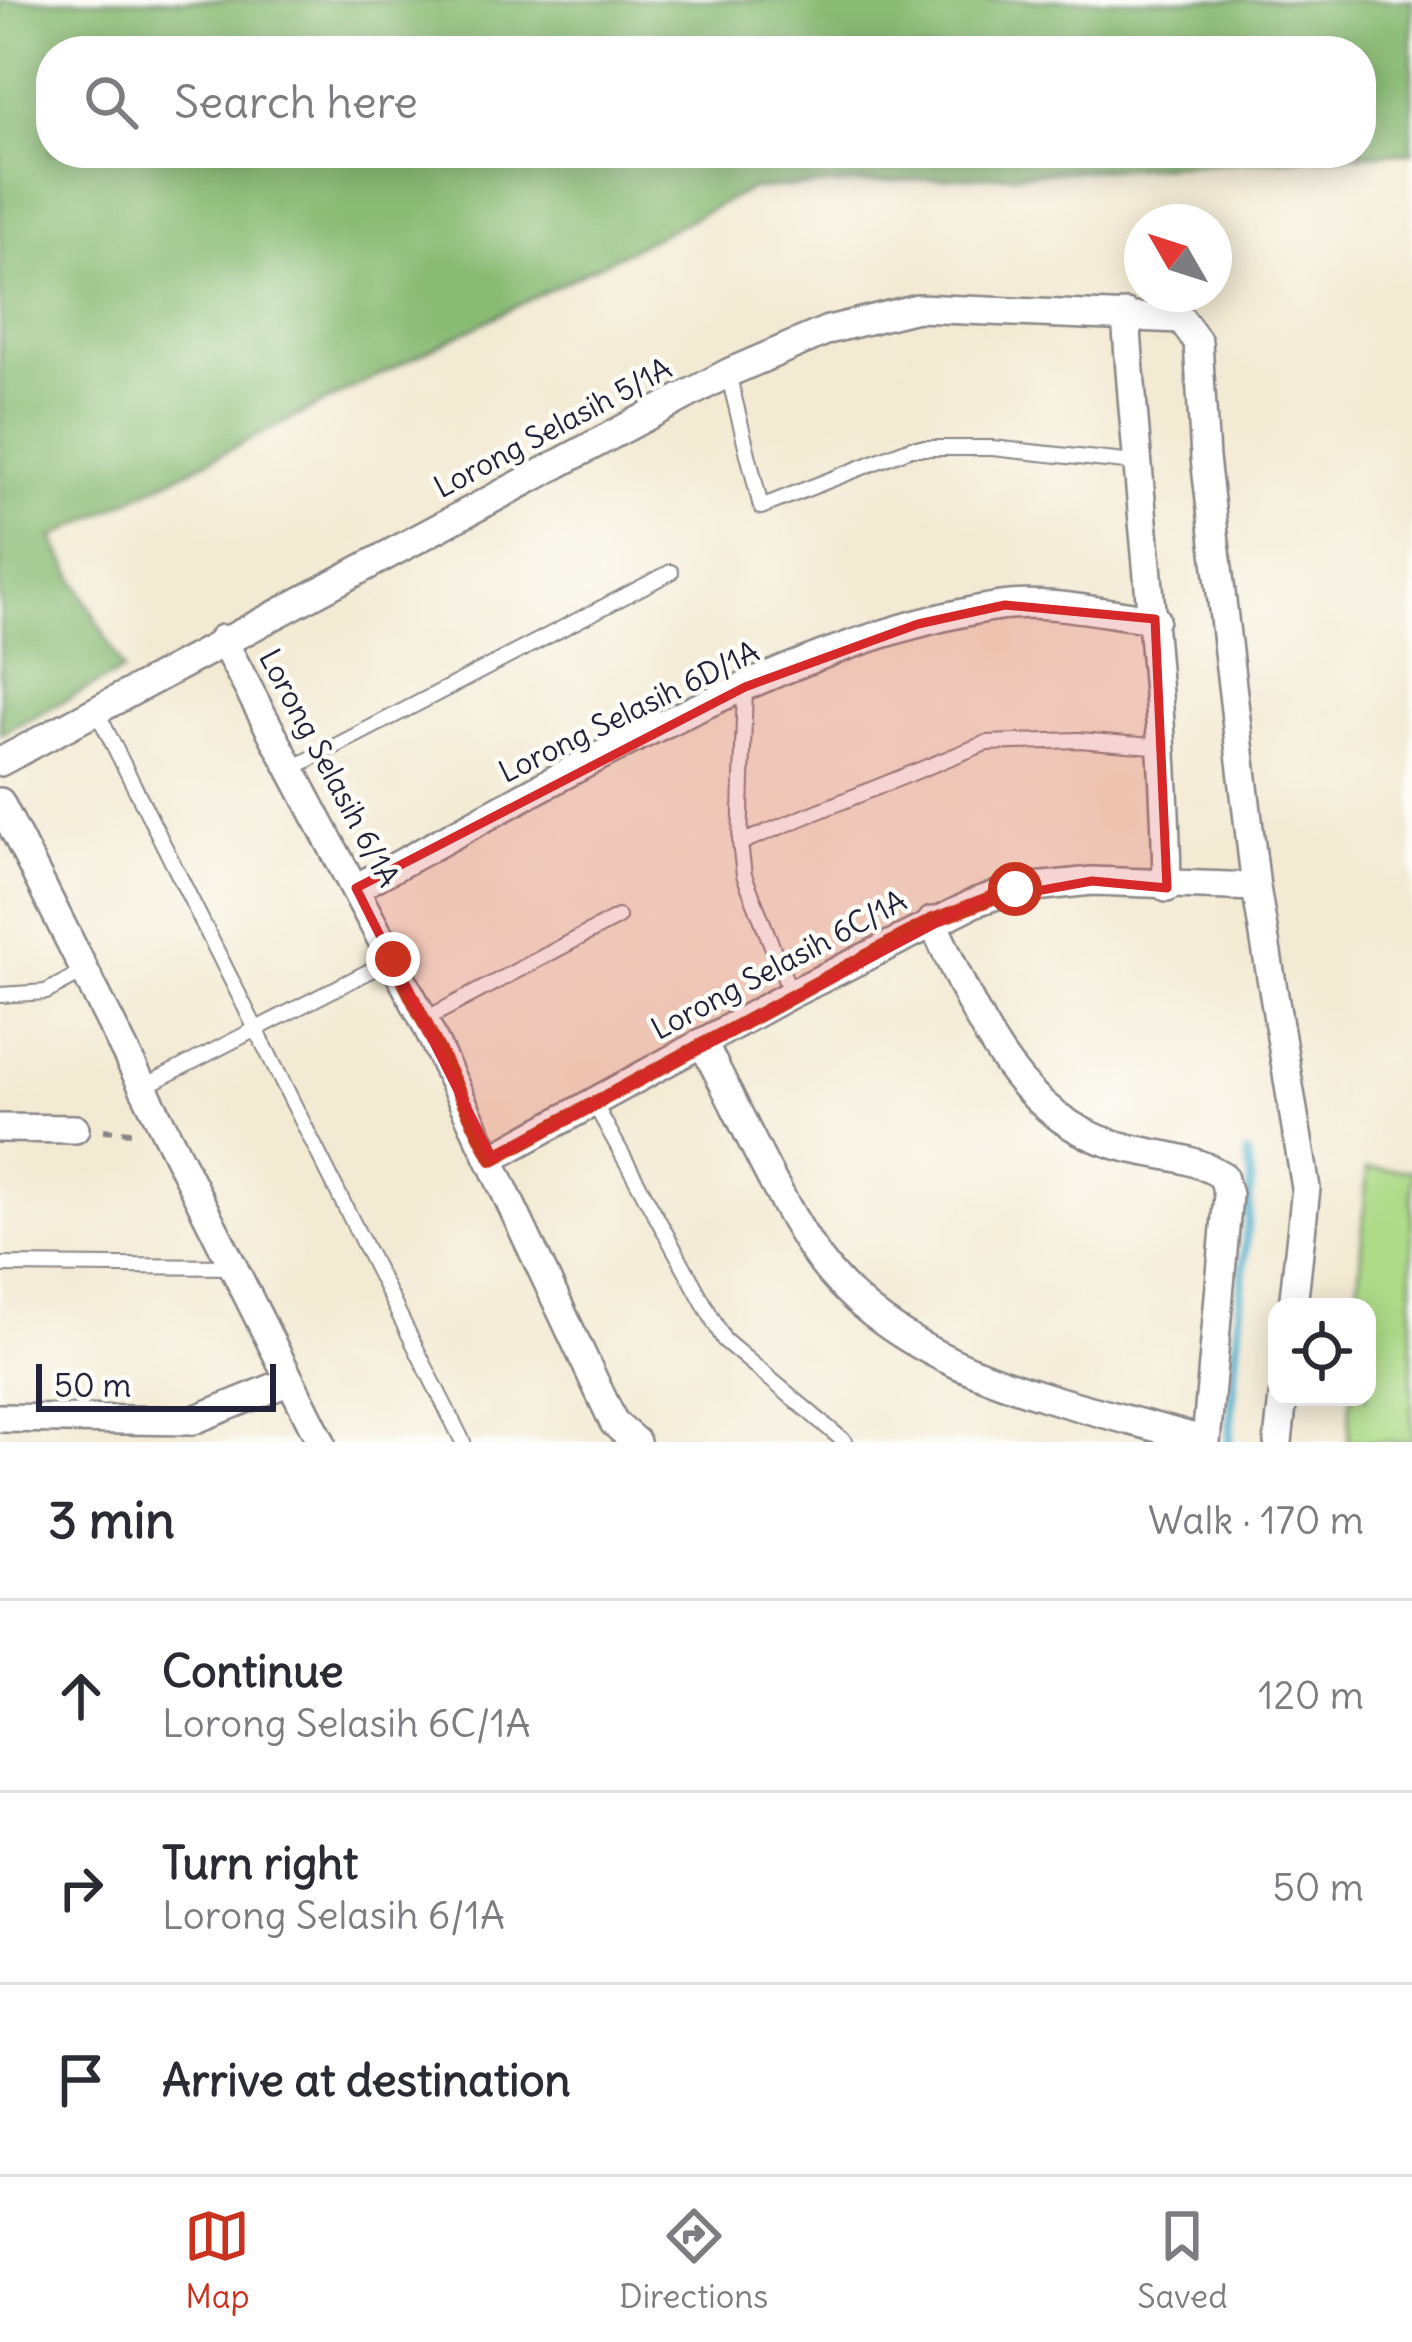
<!DOCTYPE html>
<meta charset="utf-8">
<style>
:root{--surface:#fff;--page:#f2f2f3;--text:#2b2b33;--muted:#7c7c81;--line:#e1e1e2;--accent:#c8321e}
body{margin:0;font-family:Delius,sans-serif;background:var(--page);color:var(--text)}
.controls{position:absolute;right:36px;bottom:36px;display:grid;overflow:hidden;border-radius:24px;box-shadow:0 6px 30px #0003}
.controls button{width:108px;height:108px;display:grid;place-items:center;padding:0;border:0;border-bottom:3px solid var(--line);background:var(--surface);color:var(--text);font:60px sans-serif}
.compass{position:absolute;left:1124px;top:204px;width:108px;height:108px;border-radius:50%;background:var(--surface);box-shadow:0 6px 30px #0003;rotate:309deg}
.scale{position:absolute;left:36px;bottom:30px;width:240px;box-sizing:border-box;padding-left:12px;border:6px solid #22223b;border-top:0;font-size:33px;line-height:42px;white-space:nowrap;color:#22223b;-webkit-text-stroke:9px #fdfcf7;paint-order:stroke}
.stop{position:absolute;width:36px;height:36px;margin:-27px;border:9px solid #c8321e;border-radius:50%;background:#fff}
.stop.end{background:#c8321e;border-color:#fff;box-shadow:0 3px 12px #0008}
.list{margin:0;padding:0;list-style:none}
h2{display:flex;justify-content:space-between;align-items:center;height:156px;margin:0;padding:0 48px;font-size:51px}
h2 small{font-size:39px;font-weight:400;color:var(--muted)}
.list li{display:grid;grid-template-columns:78px 1fr auto;gap:36px;align-items:center;box-sizing:border-box;height:192px;padding:0 48px;border-top:3px solid var(--line)}
.list b{display:block;font-size:45px;white-space:nowrap}
.list p{margin:0;font-size:39px;white-space:nowrap;color:var(--muted)}
.list em{font-size:39px;font-style:normal;color:var(--muted)}
.icon{flex:none;width:66px;height:66px;fill:none;stroke:currentColor;stroke-width:2;stroke-linecap:round;stroke-linejoin:round}
.map{position:relative;flex:none;width:1412px;height:1442px;overflow:hidden}
.search{position:absolute;background:var(--surface);box-shadow:0 6px 30px #0003;left:36px;right:36px;top:36px;height:132px;display:flex;align-items:center;gap:30px;box-sizing:border-box;padding:0 42px;border-radius:48px;color:var(--muted);font-size:45px}
.sheet{height:732px;background:var(--surface)}
nav{display:flex;justify-content:space-around;align-items:center;box-sizing:border-box;height:168px;border-top:3px solid var(--line);background:var(--surface);font-size:33px;color:var(--muted)}
nav a{display:grid;justify-items:center;gap:6px}
nav .on{color:var(--accent)}
.map>svg:first-child{display:block}
.green{fill:#addb88;stroke:#687e62;stroke-width:3}
.forest{fill:#8abb74;stroke:#566e58;stroke-width:3;fill-rule:evenodd}
.lines{fill:none;stroke-linecap:round;stroke-linejoin:round}
.stream{stroke:#4fb0ce;stroke-width:9}
.lane-casing{stroke:#8a8687;stroke-width:18}
.street-casing{stroke:#8a8687;stroke-width:32}
.path{stroke:#8a8687;stroke-width:6;stroke-dasharray:9 9;stroke-linecap:butt}
.lane{stroke:#fff;stroke-width:14}
.street{stroke:#fff;stroke-width:27}
.route{stroke:#c8321e;stroke-width:15}
.marked{fill:#d62828;fill-opacity:0.2;stroke:#d62828;stroke-width:9;stroke-linejoin:round}
.labels{text-anchor:middle;stroke-width:9;stroke-linejoin:round;paint-order:stroke}
.street-label{font-size:30px;fill:#22223b;stroke:#fdfcf7}
</style>
<div class="map">
<svg width="1412" height="1442" viewBox="0 0 1412 1442">
<rect width="100%" height="100%" fill="#fdfcf7"/>
<filter id="ink" filterUnits="userSpaceOnUse"><feTurbulence type="fractalNoise" baseFrequency=".00833" numOctaves="2"/><feDisplacementMap in="SourceGraphic" scale="24" xChannelSelector="R" yChannelSelector="G"/><feConvolveMatrix kernelMatrix="1 2 1 2 8 2 1 2 1" color-interpolation-filters="sRGB"/></filter>
<filter id="wash" filterUnits="userSpaceOnUse"><feTurbulence type="fractalNoise" baseFrequency=".004" numOctaves="4" result="noise"/><feDisplacementMap in="SourceGraphic" scale="48" xChannelSelector="R" yChannelSelector="G"/><feGaussianBlur stdDeviation="2.7" result="paint"/><feColorMatrix in="noise" values="0 0 0 0 0 0 0 0 0 0 0 0 0 0 0 0 0 1.4 0 .05"/><feComposite in="paint" operator="in"/></filter>
<g filter="url(#wash)">
<rect width="100%" height="100%" fill="#f3ead3"/>
<path class="green" d="M1367,1169L1412,1170V1442H1348L1351,1397H1367V1307H1357Z"/>
<path class="forest" d="M0,0H1412V152L751,189L53,538L123,670L0,734ZM51,51H1361V153H51Z"/>
<g class="lines">
<path class="stream" d="M1229,1442L1251,1180L1247,1154"/>
</g>
</g>
<g filter="url(#ink)">
<g class="lines">
<g class="lane-casing">
<path id="lane" d="M728,373L761,507L911,448H992L1135,463
M745,687L740,843L744,875L791,994
M95,708L463,1442
M293,768L671,572
M740,843L986,743L1079,740L1165,747
M0,995L46,992L85,971
M424,1020L618,917
M143,1087L393,959
M594,1103L724,1340L845,1442
M0,1265L233,1267"/>
</g>
<g class="street-casing">
<path id="street" d="M1126,314C1138,506 1165,695 1167,888
M222,639L424,1020L614,1423L636,1442
M0,762L728,373L828,330L917,308L1181,319L1198,342L1205,458L1256,887L1306,1188L1293,1307
M0,802L321,1442
M356,888C542,788 792,637 1000,606C1048,599 1107,614 1155,619
M932,921C973,1008 1013,1116 1116,1145C1154,1156 1188,1154 1223,1176L1228,1195L1206,1442
M702,1042C738,1109 769,1182 810,1246C894,1375 1070,1402 1206,1441
M0,1128L75,1129
M492,1158L791,994L976,902L1015,889L1092,881L1256,887
M0,1418L191,1421L290,1381
M1278,1442L1283,1397"/>
</g>
<path class="path" d="M104,1130L132,1132"/>
<use href="#lane" class="lane"/>
<use href="#street" class="street"/>
</g>
</g>
<g class="lines" filter="url(#ink)">
<path class="route" d="M393,959L492,1159L932,921L1015,889"/>
</g>
<path class="marked" d="M1005,605L1155,619L1167,888L1092,881L976,902L492,1158L356,888L745,687L918,624Z"/>
<g class="labels">
<g class="street-label">
<text transform="translate(553 428) rotate(-28)" y="10">Lorong Selasih 5/1A</text>
<text transform="translate(629 712) rotate(-26)" y="10">Lorong Selasih 6D/1A</text>
<text transform="translate(329 768) rotate(62)" y="10">Lorong Selasih 6/1A</text>
<text transform="translate(779 965) rotate(-28)" y="10">Lorong Selasih 6C/1A</text>
</g>
</g>
</svg>
<div class="controls">
<button><svg class="icon" aria-label="locate" viewBox="0 0 24 24"><circle cx="12" cy="12" r="6"/><path d="M12 2v4M12 18v4M2 12h4M18 12h4"/></svg></button>
</div>
<svg class="compass" viewBox="-18 -18 36 36"><path d="M0-13l5 13h-10z" fill="#e53935"/><path d="M0 13l5-13h-10z" fill="#7c7c81"/></svg>
<div class="scale">50 m</div>
<div class="stop" style="left:1015px;top:889px"></div>
<div class="stop end" style="left:393px;top:959px"></div>
<div class="search"><svg class="icon" aria-label="search" viewBox="0 0 24 24"><circle cx="10" cy="10" r="6"/><path d="M15 15l6 6"/></svg>Search here</div>
</div>
<section class="sheet">
<h2>3 min<small>Walk · 170 m</small></h2>
<ul class="list">
<li><svg class="icon" aria-label="ahead" viewBox="0 0 24 24"><path d="M12 20V5M6 11l6-6 6 6"/></svg><div><b>Continue</b><p>Lorong Selasih 6C/1A</p></div><em>120 m</em></li>
<li><svg class="icon" aria-label="right" viewBox="0 0 24 24"><path d="M7 20v-9h11M14 6l5 5-5 5"/></svg><div><b>Turn right</b><p>Lorong Selasih 6/1A</p></div><em>50 m</em></li>
<li><svg class="icon" aria-label="arrive" viewBox="0 0 24 24"><path d="M6 21V4h12l-3 4 3 4H6"/></svg><div><b>Arrive at destination</b></div></li>
</ul>
</section>
<nav>
<a class="on"><svg class="icon" aria-label="map" viewBox="0 0 24 24"><path d="M3 6l6-2 6 2 6-2v14l-6 2-6-2-6 2zM9 4v14M15 6v14"/></svg>Map</a>
<a><svg class="icon" aria-label="directions" viewBox="0 0 24 24"><path d="M12 3l9 9-9 9-9-9zM9 14v-3h6M13 9l2 2-2 2"/></svg>Directions</a>
<a><svg class="icon" aria-label="saved" viewBox="0 0 24 24"><path d="M7 4h10v16l-5-4-5 4z"/></svg>Saved</a>
</nav>
